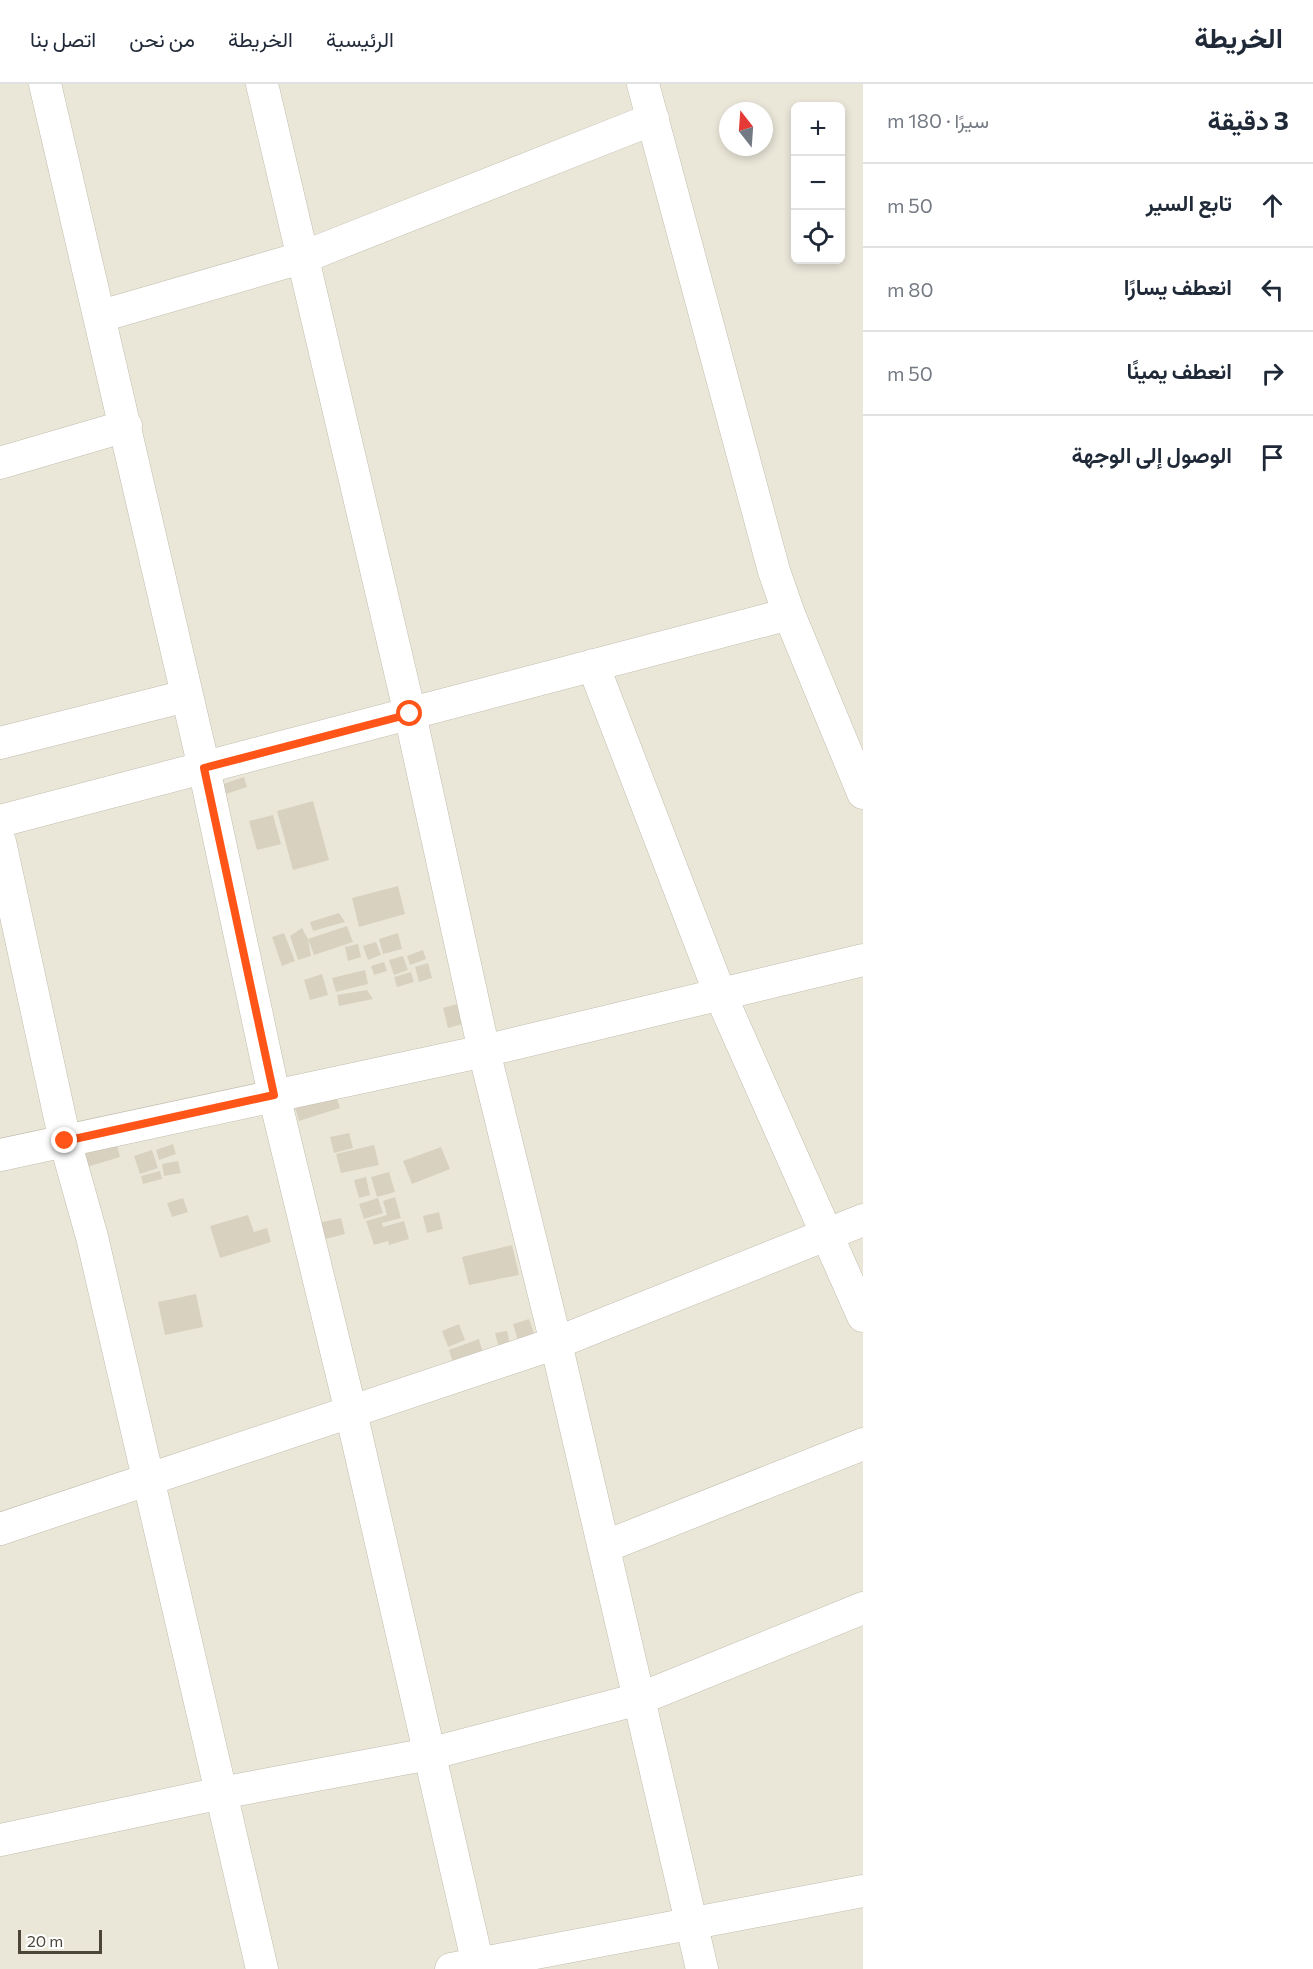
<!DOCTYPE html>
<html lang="ar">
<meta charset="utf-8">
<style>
:root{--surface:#fff;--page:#f2f2f3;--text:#1f2937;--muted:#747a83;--line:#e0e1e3}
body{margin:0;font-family:Commissioner,Vazirmatn,sans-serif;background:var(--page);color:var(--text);direction:rtl}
.controls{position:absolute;right:18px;top:18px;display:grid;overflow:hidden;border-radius:9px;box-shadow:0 3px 9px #0003}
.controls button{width:54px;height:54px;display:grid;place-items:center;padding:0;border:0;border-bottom:2px solid var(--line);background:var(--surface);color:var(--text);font:30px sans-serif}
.compass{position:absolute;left:719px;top:18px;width:54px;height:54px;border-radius:50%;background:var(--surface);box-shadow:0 3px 9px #0003;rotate:343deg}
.scale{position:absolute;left:18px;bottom:15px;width:84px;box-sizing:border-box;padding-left:6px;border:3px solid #4b4638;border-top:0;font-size:16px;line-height:21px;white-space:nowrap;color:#4b4638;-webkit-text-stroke:4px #fff;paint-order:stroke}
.stop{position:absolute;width:18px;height:18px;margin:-14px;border:4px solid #ff5519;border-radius:50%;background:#fff}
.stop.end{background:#ff5519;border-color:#fff;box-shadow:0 2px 6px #0008}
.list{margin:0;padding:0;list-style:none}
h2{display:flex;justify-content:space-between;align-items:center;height:78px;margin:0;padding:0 24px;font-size:26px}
h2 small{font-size:20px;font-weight:400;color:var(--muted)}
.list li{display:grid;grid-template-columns:39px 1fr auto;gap:18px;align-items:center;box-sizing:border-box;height:84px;padding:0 24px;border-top:2px solid var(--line)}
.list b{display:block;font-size:22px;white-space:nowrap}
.list em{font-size:20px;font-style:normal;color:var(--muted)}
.icon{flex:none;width:33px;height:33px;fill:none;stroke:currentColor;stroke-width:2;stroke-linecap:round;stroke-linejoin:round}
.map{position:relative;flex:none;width:863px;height:1885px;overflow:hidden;direction:ltr}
header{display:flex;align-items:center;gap:36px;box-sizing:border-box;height:84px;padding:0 30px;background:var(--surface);border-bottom:2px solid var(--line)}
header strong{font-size:28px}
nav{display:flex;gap:33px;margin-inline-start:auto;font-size:21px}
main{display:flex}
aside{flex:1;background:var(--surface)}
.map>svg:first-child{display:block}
.residential{fill:#eae7d9;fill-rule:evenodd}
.building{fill:#d8d1c0}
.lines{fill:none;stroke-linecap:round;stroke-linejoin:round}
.minor-casing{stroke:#c2bdad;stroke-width:33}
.minor{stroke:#fff;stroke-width:32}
.route{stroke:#ff5519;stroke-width:8}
</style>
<header>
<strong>الخريطة</strong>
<nav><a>الرئيسية</a><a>الخريطة</a><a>من نحن</a><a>اتصل بنا</a></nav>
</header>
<main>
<aside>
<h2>3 دقيقة<small>سيرًا · 180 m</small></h2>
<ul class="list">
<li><svg class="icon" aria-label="ahead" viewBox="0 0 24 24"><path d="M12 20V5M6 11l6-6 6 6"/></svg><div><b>تابع السير</b></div><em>50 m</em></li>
<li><svg class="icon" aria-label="left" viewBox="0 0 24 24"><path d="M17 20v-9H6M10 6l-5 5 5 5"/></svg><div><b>انعطف يسارًا</b></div><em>80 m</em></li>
<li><svg class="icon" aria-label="right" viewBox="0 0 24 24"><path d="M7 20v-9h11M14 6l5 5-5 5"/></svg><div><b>انعطف يمينًا</b></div><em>50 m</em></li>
<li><svg class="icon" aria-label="arrive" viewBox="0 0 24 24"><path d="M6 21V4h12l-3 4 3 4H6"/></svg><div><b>الوصول إلى الوجهة</b></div></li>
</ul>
</aside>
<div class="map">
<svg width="863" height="1885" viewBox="0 0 863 1885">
<rect width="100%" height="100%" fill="#f6f4eb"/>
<path class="residential" d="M0,0H863V1885H0ZM796,22H840V176H796ZM728,27H764V63H728Z"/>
<path class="building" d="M244,693L247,703L217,713L214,703Z
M313,717L329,776L293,786L277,727Z
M273,731L281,760L257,766L249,737Z
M398,802L405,830L359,843L352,814Z
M339,829L345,838L313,847L310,838Z
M347,842L353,858L314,871L308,855Z
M302,844L308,855L311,872L298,876L290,852Z
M284,849L295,877L282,882L272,853Z
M398,849L402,865L383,870L379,855Z
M376,858L381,871L368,876L363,862Z
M358,860L361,873L348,877L345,863Z
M423,866L426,875L410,881L407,872Z
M403,872L408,886L394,891L389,876Z
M384,878L387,887L374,891L371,882Z
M428,879L432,894L419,898L415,883Z
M365,886L368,900L336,908L332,894Z
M411,888L414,898L397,903L394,893Z
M322,890L328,911L310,916L304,896Z
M367,906L373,915L339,922L337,911Z
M457,920L462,940L448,944L443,924Z
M335,1009L340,1024L299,1037L294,1020Z
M349,1049L353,1064L334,1069L330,1053Z
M116,1058L120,1073L87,1083L82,1068Z
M173,1060L176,1070L159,1076L156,1066Z
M374,1061L379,1081L341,1089L336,1070Z
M441,1063L450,1085L412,1100L403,1077Z
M152,1066L158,1084L140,1090L134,1072Z
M178,1077L181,1089L164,1092L162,1080Z
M160,1087L162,1095L143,1100L141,1092Z
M389,1088L395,1108L377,1113L371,1093Z
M366,1093L370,1111L359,1114L354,1096Z
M395,1113L401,1134L382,1139L383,1143L404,1137L409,1155L389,1161L388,1157L374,1161L366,1137L387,1131L383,1117Z
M183,1114L188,1128L172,1133L167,1119Z
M378,1114L383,1129L364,1135L359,1120Z
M439,1128L443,1145L427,1149L423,1132Z
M248,1131L254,1148L267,1144L271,1158L220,1174L210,1142Z
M341,1134L345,1150L321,1156L318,1139Z
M512,1161L519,1191L469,1201L462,1173Z
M196,1210L203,1243L165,1251L158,1218Z
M529,1235L535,1252L518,1257L513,1240Z
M459,1240L465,1256L448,1263L442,1247Z
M507,1247L510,1260L499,1264L495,1249Z
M479,1255L483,1269L453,1279L449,1266Z"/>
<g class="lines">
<g class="minor-casing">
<path id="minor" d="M45,0L204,684L274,1011L351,1328L479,1885
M262,0L410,630L484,967L556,1259L702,1885
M101,232L301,174L653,35
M0,379L126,342
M789,530L863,709
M593,581L720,910L863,1232
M0,659L186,612
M0,737L789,530L774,487L643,0
M0,758L65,1057L92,1153L262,1885
M0,1071L484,967L863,876
M0,1445L556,1259L863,1136
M604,1463L863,1360
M0,1756L221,1709L429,1670L639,1615L863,1524
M451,1885L863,1807"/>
</g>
<use href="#minor" class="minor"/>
</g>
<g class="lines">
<path class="route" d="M65,1057L274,1011L204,684L410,630"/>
</g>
</svg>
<div class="controls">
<button>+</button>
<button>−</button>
<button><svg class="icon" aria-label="locate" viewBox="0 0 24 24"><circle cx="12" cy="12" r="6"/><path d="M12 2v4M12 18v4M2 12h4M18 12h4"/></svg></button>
</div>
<svg class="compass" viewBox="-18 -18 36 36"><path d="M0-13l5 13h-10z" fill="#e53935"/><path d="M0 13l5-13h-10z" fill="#747a83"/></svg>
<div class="scale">20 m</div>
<div class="stop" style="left:410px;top:630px"></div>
<div class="stop end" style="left:65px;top:1057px"></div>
</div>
</main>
